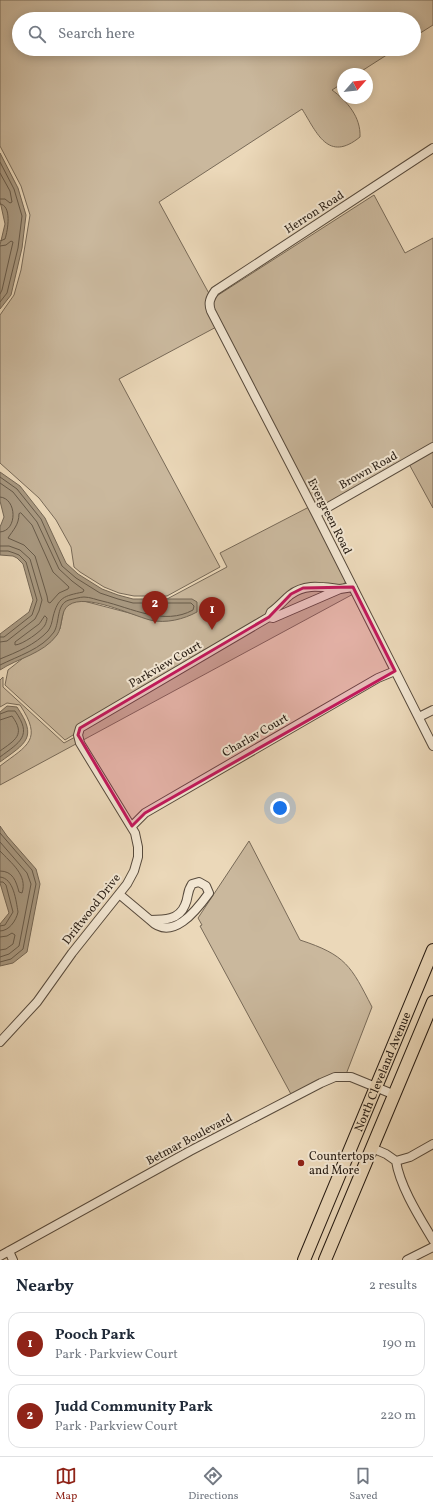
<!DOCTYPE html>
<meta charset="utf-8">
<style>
:root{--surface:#fff;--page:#f2f2f3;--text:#1f2937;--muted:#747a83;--line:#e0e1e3;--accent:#8f2418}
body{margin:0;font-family:Vollkorn,serif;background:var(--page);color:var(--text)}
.compass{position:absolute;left:337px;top:68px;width:36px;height:36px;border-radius:50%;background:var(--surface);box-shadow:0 2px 10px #0003;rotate:62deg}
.you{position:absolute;left:280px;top:808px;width:14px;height:14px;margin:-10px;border:3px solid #fff;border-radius:50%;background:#1a73e8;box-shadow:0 0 0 6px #1a73e833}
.badge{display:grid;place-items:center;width:26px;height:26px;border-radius:50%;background:var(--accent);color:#fff;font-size:13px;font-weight:700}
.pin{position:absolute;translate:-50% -33px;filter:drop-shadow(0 1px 2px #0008)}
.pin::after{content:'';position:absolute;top:21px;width:14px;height:12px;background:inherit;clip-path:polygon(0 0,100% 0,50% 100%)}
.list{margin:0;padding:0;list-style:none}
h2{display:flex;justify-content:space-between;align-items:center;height:52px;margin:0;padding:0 16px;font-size:17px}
h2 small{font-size:13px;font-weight:400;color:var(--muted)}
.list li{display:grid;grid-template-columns:26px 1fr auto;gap:12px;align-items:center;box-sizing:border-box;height:64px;margin:0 8px 8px;padding:0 8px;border:1px solid var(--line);border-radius:12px}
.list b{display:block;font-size:15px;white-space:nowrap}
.list p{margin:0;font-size:13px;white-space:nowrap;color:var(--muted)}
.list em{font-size:13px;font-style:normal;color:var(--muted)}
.icon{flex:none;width:22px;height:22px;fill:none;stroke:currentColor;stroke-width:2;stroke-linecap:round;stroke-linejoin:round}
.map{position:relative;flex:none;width:433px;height:1260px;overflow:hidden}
.search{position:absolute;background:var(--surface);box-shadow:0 2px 10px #0003;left:12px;right:12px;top:12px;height:44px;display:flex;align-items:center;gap:10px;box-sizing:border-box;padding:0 14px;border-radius:22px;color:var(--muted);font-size:15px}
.sheet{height:196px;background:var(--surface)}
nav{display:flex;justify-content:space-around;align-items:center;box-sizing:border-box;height:56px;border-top:1px solid var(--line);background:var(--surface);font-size:11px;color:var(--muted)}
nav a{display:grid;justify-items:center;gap:2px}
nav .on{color:var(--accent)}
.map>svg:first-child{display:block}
.green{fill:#cab89d;stroke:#786a58}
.water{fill:#a89880;stroke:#746654}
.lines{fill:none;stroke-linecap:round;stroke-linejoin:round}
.shore{stroke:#675a49;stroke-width:1}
.minor-casing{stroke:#574a3c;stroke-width:10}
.primary-casing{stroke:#261b12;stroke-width:14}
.minor{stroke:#f2e6d2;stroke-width:8}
.primary{stroke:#ebd8b9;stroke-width:12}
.marked{fill:#c2185b;fill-opacity:0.2;stroke:#c2185b;stroke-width:3;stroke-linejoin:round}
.poi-dot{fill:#8f2418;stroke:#f2e6d2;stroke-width:1.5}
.labels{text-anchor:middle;stroke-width:4;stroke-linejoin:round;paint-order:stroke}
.street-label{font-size:12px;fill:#261b12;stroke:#f2e6d2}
.poi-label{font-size:12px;fill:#261b12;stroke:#f2e6d2;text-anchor:start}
</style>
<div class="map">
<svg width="433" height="1260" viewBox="0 0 433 1260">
<rect width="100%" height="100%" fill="#ebd8b9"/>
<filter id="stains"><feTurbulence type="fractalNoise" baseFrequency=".005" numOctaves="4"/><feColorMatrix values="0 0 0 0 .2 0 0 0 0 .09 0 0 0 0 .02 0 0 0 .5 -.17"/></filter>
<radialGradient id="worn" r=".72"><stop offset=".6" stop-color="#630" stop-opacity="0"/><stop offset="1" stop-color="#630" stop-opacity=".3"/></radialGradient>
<path class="green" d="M0,0H433V25L414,37V19H19V49H396L357,74H343V83L332,90C347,101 361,117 360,137C328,163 317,133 302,109L159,202L212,299L374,195L405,253L433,238V508L409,464L319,516L357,592L0,785V766C28,745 43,740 20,705L7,703L0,707V680L3,677V687L64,743L77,736L91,722L260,621L348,585L220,325L119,379L220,567L167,596H134L119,593L104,587L80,572L74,567L71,547L56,520L39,498L0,463V315L14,295L21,270L30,215L21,186L0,146Z
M309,507L346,579L345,583L329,593L269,617L259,618L224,640L202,651L189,663L65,740L5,685L8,670L60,629L64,609L72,598L137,615L227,567L220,553Z
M249,841L300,940C346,955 351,966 372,1007L345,1077L292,1096L200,926L202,925L198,918Z"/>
<path class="water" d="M0,153L18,188L26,215L22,248L11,295L0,309V245L5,224L0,201Z
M0,472L20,486L45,518L66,563L78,574L102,589L118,595L133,599H192L197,602V612C184,619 166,624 150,620C131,615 86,593 69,605C60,610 63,627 57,635C43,654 18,658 0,670V634L29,612L33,600L23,564L17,558L13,556L0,555V527L4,517L0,501Z
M7,706L17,707C38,738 26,743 0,762V712Z
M0,826L7,836L36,869L40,884L27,952L13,963L0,966V924L9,913L0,883Z"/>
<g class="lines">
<path class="shore" d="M0,162L14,189L22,216L18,248L7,293L0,302
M0,173L10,191L12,202L10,203L5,199H0
M0,204C12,205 8,230 5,239L0,241
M0,246L6,245L11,241L13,242L2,290L0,294
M0,477L17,489L41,519L62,566L76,578L100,593L118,599L133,603H191L194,606L193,610C164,626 132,608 102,601C97,600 90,597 84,597C80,597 74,599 69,600C56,604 60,622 54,632C42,649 18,656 0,665
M0,483L13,492L37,522L59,569L72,581L84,590L83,592C64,596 58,597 53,617C52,622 51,627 48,631C35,645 17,652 0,659
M0,497C17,498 18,531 0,532
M21,513L32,525L53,572L69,587L68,589L59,593L50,603L48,602L47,596L35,556L24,545L8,538C13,530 19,525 19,514Z
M0,546H9L20,550L30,559L42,600L39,611L35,619L7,641L0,642
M0,551H8L14,553L19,555L26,562L37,600L32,615L4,637H0
M45,616L47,618C47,620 46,623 45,625C42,631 22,645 15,645V642L39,624Z
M0,714L8,711H15C33,736 20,742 0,757
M0,720L12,716C26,735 15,740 0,751
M0,833L32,870L36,884L23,949L11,959L0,962
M0,842L27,873L31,884L19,946L9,954L0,957
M0,851C11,863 28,875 22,893L19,892C16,881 13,871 0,871
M0,877C14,878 16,901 18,912C16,921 9,931 0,931
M0,882H3L6,885L13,912L5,925L0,926
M0,937L7,936L12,933L15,935L13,944L6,949L0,950"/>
<g class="minor-casing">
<path id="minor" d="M433,148L215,291C210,298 208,303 211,311L316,514L433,746
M316,514L433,447
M269,617L271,612C278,607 284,600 290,595C305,583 322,587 340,589
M419,717L433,710
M132,826L145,813L378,678L395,671
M199,882L206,886L209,893C196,911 172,942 150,920C164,920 179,920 185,905C189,897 186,893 192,884Z
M119,894L150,920
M0,1042L37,1002L72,953L127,884L134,871L138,857V847L135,833L80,743L78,735L80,728L269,617L273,618L340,589L353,587
M372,1148L386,1154L396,1161C400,1187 420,1218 433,1240
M396,1161L410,1157L433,1144
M9,1251L13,1260
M0,1256L190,1151L321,1083L335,1077H351L395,1095
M407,1260L433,1247"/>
</g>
<g class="primary-casing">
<g id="primary">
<path id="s1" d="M304,1260L433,950"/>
<path d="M325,1260L433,1002"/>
</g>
</g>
<use href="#minor" class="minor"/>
<use href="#primary" class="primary"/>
</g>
<path class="marked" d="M353,587L395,671L145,813L132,826L78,735L80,728L269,617L291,594L303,588Z"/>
<circle class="poi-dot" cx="301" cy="1163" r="4"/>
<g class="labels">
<g class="street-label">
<text transform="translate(314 212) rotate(-33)" y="4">Herron Road</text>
<text transform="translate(368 470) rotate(-29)" y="4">Brown Road</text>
<text transform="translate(330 516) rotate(63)" y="4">Evergreen Road</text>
<text transform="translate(165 664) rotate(-30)" y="4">Parkview Court</text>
<text transform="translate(255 735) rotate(-30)" y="4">Charlav Court</text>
<text transform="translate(91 909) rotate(-52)" y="4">Driftwood Drive</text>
<text dy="4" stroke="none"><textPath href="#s1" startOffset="204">North Cleveland Avenue</textPath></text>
<text transform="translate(189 1139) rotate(-28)" y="4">Betmar Boulevard</text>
</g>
<g class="poi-label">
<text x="309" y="1160">Countertops<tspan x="309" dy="14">and More</tspan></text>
</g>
</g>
<rect width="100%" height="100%" filter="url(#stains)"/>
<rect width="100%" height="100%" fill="url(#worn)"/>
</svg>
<svg class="compass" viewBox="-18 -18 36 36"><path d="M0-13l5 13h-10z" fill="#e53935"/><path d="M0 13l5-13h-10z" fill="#747a83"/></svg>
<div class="you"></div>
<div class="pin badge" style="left:212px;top:630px">1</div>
<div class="pin badge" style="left:155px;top:624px">2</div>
<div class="search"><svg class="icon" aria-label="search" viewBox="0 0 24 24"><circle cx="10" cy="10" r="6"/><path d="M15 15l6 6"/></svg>Search here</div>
</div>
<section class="sheet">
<h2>Nearby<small>2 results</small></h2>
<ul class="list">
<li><span class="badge">1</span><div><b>Pooch Park</b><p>Park · Parkview Court</p></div><em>190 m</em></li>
<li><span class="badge">2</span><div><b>Judd Community Park</b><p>Park · Parkview Court</p></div><em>220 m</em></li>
</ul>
</section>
<nav>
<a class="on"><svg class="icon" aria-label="map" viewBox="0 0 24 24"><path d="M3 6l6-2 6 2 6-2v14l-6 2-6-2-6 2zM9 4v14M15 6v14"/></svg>Map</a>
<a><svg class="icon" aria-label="directions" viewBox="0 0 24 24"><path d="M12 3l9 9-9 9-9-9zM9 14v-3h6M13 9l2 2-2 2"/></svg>Directions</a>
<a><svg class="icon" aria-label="saved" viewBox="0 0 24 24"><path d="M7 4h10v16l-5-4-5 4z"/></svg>Saved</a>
</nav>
